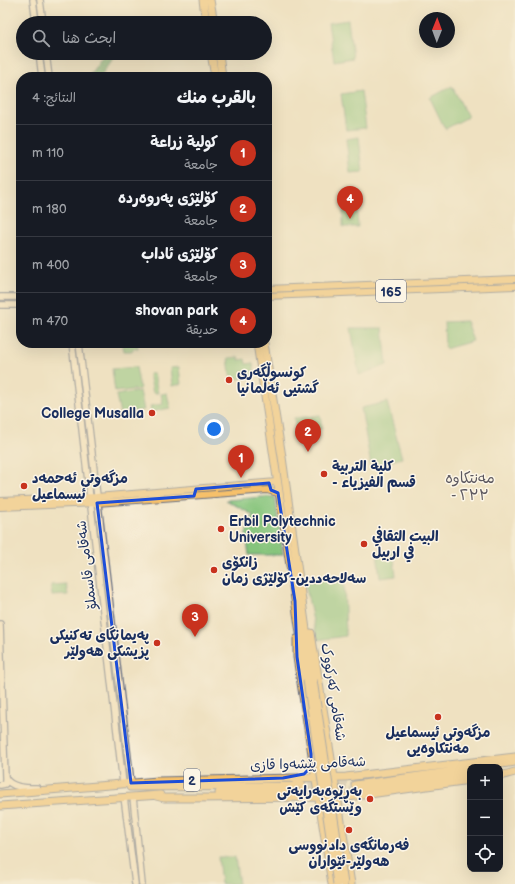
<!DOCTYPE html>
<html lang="ar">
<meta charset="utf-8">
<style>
:root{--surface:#171b24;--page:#20242c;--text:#f1f3f6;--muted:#9ea1a6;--line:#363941;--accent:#c8321e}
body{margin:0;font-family:"Balsamiq Sans","Playpen Sans Arabic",sans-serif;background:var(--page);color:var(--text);direction:rtl}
.controls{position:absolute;right:12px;bottom:12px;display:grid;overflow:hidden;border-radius:8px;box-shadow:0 4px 16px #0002}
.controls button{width:36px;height:36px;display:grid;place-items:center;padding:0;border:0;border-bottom:1px solid var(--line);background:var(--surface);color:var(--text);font:20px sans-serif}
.compass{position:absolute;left:419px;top:12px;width:36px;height:36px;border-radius:50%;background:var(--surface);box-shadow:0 4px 16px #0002;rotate:1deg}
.you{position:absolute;left:214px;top:429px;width:14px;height:14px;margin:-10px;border:3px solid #fff;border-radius:50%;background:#1a73e8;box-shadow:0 0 0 6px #1a73e833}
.badge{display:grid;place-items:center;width:26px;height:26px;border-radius:50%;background:var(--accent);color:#fff;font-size:13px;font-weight:700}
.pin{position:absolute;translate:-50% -33px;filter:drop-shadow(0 1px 2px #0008)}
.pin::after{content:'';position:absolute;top:21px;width:14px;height:12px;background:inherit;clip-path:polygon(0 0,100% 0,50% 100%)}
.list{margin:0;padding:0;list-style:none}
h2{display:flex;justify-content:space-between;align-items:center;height:52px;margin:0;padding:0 16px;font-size:17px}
h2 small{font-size:13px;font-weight:400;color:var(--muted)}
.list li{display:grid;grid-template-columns:26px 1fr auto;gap:12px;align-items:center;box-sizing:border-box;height:56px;padding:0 16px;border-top:1px solid var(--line)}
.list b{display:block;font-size:15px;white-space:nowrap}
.list p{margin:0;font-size:13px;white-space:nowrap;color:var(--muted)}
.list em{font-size:13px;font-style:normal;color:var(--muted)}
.icon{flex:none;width:22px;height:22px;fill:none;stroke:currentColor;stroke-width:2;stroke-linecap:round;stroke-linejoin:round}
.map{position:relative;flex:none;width:515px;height:884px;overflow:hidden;direction:ltr}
.search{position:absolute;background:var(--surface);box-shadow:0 4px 16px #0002;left:16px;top:16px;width:256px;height:44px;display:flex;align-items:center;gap:10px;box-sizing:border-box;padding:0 14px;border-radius:22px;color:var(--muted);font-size:15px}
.panel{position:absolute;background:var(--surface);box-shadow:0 4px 16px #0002;left:16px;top:72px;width:256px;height:276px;border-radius:16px;direction:rtl}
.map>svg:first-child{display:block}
.green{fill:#86c47b;stroke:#507a6c}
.forest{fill:#6caa6b;stroke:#446c64}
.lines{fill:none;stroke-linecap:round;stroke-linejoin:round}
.highway-tunnel{stroke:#c5bdad;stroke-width:7;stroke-dasharray:7 3.5;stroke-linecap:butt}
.secondary-casing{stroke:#656d81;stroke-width:8}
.primary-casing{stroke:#656d81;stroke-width:8}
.highway-casing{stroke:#656d81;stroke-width:9}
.secondary{stroke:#fbe6c4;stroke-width:5.5}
.primary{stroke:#f6c06b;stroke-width:6}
.highway{stroke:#f6c06b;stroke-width:7}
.highway-bridge-casing{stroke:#656d81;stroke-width:9;stroke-linecap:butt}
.highway-bridge{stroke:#f6c06b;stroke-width:7}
.marked{fill:none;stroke:#1d4ed8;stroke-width:3;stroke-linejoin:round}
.poi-dot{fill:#c8321e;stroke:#fcf5e5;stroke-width:1.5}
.labels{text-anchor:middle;stroke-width:3;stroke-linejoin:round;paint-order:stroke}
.shield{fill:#fcf5e5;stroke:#5e6a86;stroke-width:1}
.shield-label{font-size:13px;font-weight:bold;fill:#1b2f5e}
.poi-label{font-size:14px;font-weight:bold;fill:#1b2f5e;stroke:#fcf5e5;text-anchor:start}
.street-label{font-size:14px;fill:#1b2f5e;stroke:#fcf5e5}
.neighbourhood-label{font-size:15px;fill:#5d5960;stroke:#fcf5e5}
</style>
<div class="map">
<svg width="515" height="884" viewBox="0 0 515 884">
<rect width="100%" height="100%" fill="#fcf5e5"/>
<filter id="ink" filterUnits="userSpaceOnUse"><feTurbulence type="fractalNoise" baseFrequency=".025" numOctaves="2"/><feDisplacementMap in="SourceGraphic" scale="8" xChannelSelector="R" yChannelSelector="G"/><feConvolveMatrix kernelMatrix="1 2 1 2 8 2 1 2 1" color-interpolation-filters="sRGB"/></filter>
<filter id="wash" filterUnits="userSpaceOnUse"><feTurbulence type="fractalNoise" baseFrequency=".012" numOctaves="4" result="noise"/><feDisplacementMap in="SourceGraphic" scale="16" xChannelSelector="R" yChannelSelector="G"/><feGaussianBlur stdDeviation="0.9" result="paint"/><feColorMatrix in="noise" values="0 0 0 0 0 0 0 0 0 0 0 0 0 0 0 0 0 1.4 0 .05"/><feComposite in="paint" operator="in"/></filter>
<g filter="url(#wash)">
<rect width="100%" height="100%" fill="#efe1c1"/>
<path class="green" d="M348,20L353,58L334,61L328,23Z
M452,86L468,117L445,129L430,98Z
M361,91L366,128L346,130L341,94Z
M359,137L363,172L350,173L346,139Z
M343,211H357L358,227H343Z
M466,321L473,341L445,349L444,322Z
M351,328H383L387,365L359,375Z
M124,343H137L138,348L133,349V351H124L123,346Z
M239,357V360L245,359L246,364L253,363L255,376L231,380L228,358Z
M136,367L140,389L115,392L112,369Z
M179,367L181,384L172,386L170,368Z
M154,373L158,393H153L149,374Z
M140,391L144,410L120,414L116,395Z
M167,393L170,408L151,412L150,406L163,404L161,394Z
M387,402L402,458L371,466L361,408Z
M320,415L322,429L296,432L294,418Z
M263,497H275L283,555H249L246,534L253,515L226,500Z
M393,550L396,576L380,578L377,552Z
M323,579L344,582L346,636L317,640L305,583Z
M66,584L68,595L52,596L51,585Z
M218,857H235L239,884H221Z"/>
<path class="forest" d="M105,53H117L100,77H88Z"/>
</g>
<g filter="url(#ink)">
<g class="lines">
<path class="highway-tunnel" d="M298,786L355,785
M297,792L356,790"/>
<g class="secondary-casing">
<path id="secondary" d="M33,0L36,23
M40,0L43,23
M39,53L42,77
M46,53L49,77
M0,297H21
M0,305H21
M72,343L123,784
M79,343L131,783
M0,624L5,777C10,788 26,788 37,788
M0,785L5,784V779
M124,797L135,884
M133,797L142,884"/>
</g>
<g class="primary-casing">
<path id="primary" d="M267,289L515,279
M267,296L515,286
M0,501L96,497L277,482
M0,507L97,503L267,490L278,493"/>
</g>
<g class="highway-casing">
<path id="highway" d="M203,0L206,23
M210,0L214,23
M211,53L215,77
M219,53L222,77
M257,343L307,680
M264,343L282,457L313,680
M311,633L351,884
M297,639V657L332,884
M483,767L515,762
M500,776L515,772
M294,779L300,782L304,788L301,794L294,797
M355,785L470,769
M130,787L296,786
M356,790L467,776
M219,793L296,792
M0,794L158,781L346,777L515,757
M156,796L164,798H189L348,797L470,780
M0,806L160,795"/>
</g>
<use href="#secondary" class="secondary"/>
<use href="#primary" class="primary"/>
<use href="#highway" class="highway"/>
<g class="highway-bridge-casing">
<path id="highway-bridge" d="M307,680L337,884
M313,680L344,884"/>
</g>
<use href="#highway-bridge" class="highway-bridge"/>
</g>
</g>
<path d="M0 0H515V884H0ZM269,483L271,490L278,493L295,601L297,657L311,754V767L304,774L283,778L131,783L97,503L194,496L196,489Z" fill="#efe1c1" fill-opacity=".55" fill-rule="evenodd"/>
<path class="marked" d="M269,483L271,490L278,493L295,601L297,657L311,754V767L304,774L283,778L131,783L97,503L194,496L196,489Z"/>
<g class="poi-dot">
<circle cx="229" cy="380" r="4"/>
<circle cx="152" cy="413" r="4"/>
<circle cx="324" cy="474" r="4"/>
<circle cx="24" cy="486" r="4"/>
<circle cx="221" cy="529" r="4"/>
<circle cx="364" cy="544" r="4"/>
<circle cx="214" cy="570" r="4"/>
<circle cx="157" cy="643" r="4"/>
<circle cx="438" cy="717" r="4"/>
<circle cx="370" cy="799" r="4"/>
<circle cx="349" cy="830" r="4"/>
</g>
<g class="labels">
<g class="shield">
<rect x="376" y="280" width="30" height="22" rx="3"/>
<rect x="184" y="769" width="16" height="22" rx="3"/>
</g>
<g class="shield-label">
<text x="391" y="296">165</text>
<text x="192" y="785">2</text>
</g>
<g class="poi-label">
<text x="237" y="377">کونسوڵگەری<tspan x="237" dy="16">گشتیی ئەڵمانیا</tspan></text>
<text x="144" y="418" text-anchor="end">College Musalla</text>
<text x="332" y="471">كلية التربية<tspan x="332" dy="16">- قسم الفيزياء</tspan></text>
<text x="32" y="483">مزگەوتی ئەحمەد<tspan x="32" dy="16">ئیسماعیل</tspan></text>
<text x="229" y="526">Erbil Polytechnic<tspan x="229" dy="16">University</tspan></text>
<text x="372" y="541">البيت الثقافي<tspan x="372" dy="16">في اربيل</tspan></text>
<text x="222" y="567">زانکۆی<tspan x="222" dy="16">سەلاحەددین-کۆلێژی زمان</tspan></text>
<text x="149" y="640" text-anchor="end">پەیمانگای تەکنیکی<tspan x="149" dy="16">پزیشکی هەولێر</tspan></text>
<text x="438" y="737" text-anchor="middle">مزگەوتی ئیسماعیل<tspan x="438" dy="16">مەنتکاوەیی</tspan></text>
<text x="362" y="796" text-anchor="end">بەڕێوەبەرایەتی<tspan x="362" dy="16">وێستگەی کێش</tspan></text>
<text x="349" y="850" text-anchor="middle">فه‌رمانگه‌ی دادنووسی<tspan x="349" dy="16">هه‌ولێر-ئێواران</tspan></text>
</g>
<g class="street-label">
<text transform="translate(86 565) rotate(-97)" y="5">شەقامی قاسملۆ</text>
<text transform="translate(334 692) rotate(81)" y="5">شەقامی کەرکووک</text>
<text transform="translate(308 763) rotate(-2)" y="5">شەقامی پێشەوا قازی</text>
</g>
<g class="neighbourhood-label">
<text x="470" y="483">مەنتکاوە<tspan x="470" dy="17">- ٢٣٣</tspan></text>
</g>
</g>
</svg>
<div class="controls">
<button>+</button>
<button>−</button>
<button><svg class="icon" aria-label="locate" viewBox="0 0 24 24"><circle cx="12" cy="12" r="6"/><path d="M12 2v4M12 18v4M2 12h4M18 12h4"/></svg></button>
</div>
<svg class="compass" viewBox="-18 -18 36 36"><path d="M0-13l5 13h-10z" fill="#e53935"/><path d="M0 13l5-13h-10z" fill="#9ea1a6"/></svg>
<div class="you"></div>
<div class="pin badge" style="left:241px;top:478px">1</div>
<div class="pin badge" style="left:308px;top:452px">2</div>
<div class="pin badge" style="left:195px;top:637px">3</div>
<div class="pin badge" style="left:350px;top:219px">4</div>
<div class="search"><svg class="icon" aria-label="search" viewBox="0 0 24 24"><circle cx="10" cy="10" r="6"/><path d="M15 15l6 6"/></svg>ابحث هنا</div>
<section class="panel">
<h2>بالقرب منك<small>النتائج: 4</small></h2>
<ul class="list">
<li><span class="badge">1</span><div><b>كولية زراعة</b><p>جامعة</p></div><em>110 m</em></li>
<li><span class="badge">2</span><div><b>کۆلێژی پەروەردە</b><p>جامعة</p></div><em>180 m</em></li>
<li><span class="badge">3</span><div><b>کۆلێژی ئاداب</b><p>جامعة</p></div><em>400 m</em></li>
<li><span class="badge">4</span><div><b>shovan park</b><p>حديقة</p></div><em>470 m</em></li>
</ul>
</section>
</div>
